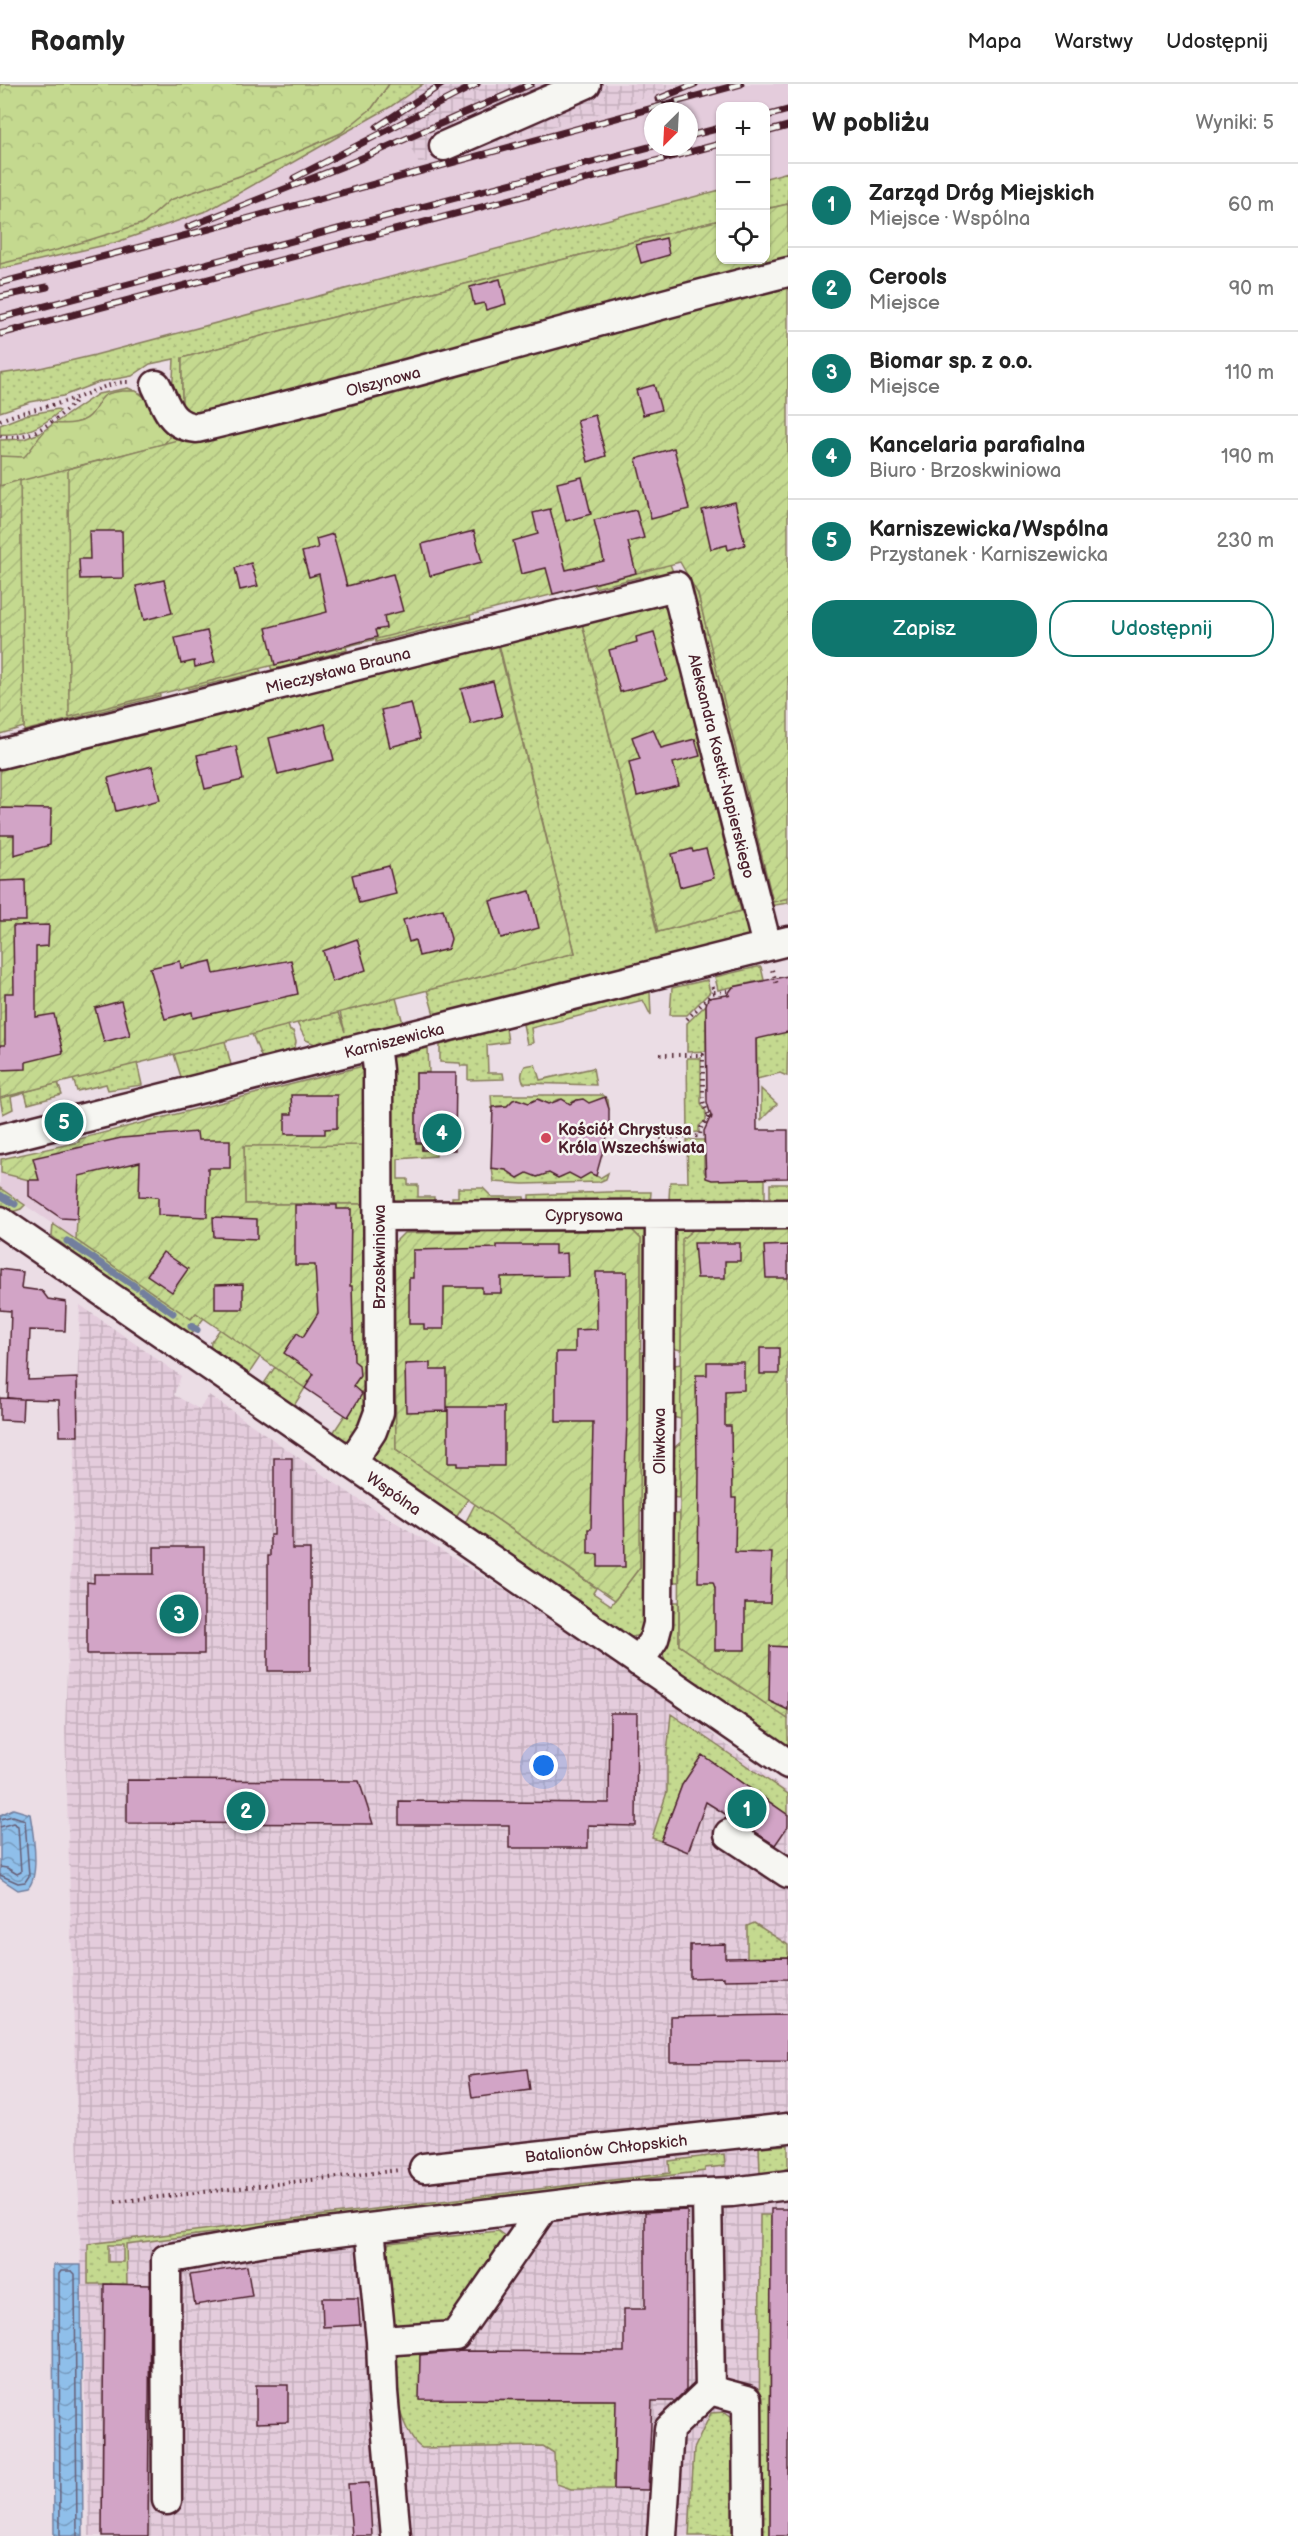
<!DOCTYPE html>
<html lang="pl">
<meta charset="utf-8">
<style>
:root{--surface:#fff;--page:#f6f6f6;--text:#222;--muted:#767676;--line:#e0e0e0;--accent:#0f766e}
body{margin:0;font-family:"Balsamiq Sans",sans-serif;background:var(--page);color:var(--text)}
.controls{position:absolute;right:18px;top:18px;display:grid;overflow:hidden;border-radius:12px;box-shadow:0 2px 4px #0004}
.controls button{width:54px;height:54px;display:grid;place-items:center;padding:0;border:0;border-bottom:2px solid var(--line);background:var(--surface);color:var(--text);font:30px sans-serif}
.compass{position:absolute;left:644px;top:18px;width:54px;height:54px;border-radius:50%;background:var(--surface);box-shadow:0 2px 4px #0004;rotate:204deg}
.you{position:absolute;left:544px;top:1682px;width:21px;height:21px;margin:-15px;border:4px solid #fff;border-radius:50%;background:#1a73e8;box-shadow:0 0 0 9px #1a73e833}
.badge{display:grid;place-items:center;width:39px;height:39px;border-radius:50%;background:var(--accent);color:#fff;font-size:20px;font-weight:700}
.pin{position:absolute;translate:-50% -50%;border:3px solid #fff;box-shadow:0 2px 6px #0006}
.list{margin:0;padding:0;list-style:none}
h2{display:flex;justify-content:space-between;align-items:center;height:78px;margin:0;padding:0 24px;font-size:26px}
h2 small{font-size:20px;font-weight:400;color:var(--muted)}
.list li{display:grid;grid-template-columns:39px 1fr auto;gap:18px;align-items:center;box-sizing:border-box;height:84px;padding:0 24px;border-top:2px solid var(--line)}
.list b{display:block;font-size:22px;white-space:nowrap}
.list p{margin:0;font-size:20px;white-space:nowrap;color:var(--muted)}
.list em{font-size:20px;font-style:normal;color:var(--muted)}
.actions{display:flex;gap:12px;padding:18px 24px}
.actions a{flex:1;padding:14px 0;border:2px solid var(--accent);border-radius:24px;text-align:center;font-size:21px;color:var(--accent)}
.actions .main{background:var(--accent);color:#fff}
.icon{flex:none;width:33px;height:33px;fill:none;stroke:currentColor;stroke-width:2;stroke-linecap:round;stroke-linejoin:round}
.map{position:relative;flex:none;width:788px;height:2452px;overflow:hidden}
header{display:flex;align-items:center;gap:36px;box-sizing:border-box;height:84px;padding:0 30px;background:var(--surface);border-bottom:2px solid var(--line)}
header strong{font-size:28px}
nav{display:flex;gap:33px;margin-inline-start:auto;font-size:21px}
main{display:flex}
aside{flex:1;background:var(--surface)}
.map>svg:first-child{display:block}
.built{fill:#e4ccdc;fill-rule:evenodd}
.industrial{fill:url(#industrial-grid)}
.grass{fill:url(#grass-dots);stroke:#877c5d;stroke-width:1.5;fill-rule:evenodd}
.forest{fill:url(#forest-crowns);stroke:#877c5d;stroke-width:1.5}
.garden{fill:url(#garden-furrows);stroke:#877c5d;stroke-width:1.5}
.water{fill:url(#water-waves);stroke:#737f9e;stroke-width:1.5}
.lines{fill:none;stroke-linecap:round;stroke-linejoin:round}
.shore{stroke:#665f77;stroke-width:1.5}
.stream{stroke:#737f9e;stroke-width:7}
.building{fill:#d2a4c6;stroke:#4a1f2b;stroke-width:1.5}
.minor-casing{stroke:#4a1f2b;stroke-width:33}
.path{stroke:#4a1f2b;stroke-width:4;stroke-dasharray:1.5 4.5;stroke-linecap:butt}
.minor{stroke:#f6f6f2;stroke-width:28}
.rail-casing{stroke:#4a1f2b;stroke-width:7}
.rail{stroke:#f6f6f2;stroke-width:4.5;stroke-dasharray:14;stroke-linecap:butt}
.poi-dot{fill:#d1495b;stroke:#f6f6f2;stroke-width:2}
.labels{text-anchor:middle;stroke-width:5;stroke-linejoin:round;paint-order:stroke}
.street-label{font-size:16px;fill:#4a1f2b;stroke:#f6f6f2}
.poi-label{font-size:16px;font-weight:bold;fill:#4a1f2b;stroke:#f6f6f2;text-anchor:start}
</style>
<header>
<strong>Roamly</strong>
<nav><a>Mapa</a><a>Warstwy</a><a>Udostępnij</a></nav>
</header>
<main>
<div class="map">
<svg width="788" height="2452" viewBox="0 0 788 2452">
<defs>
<pattern id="industrial-grid" width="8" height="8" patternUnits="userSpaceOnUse" patternTransform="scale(1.5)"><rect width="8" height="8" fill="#e4ccdc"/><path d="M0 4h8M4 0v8" fill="none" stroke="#c5afbd"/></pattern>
<pattern id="grass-dots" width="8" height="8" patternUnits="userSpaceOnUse" patternTransform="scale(1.5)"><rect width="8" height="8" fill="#c4d98f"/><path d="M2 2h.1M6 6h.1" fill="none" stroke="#aaba7c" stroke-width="1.8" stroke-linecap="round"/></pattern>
<pattern id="forest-crowns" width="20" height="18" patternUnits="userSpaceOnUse" patternTransform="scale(1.5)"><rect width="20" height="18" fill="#c4d98f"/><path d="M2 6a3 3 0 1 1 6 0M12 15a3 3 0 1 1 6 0" fill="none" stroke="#aaba7c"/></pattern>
<pattern id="garden-furrows" width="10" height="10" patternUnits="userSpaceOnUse" patternTransform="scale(1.5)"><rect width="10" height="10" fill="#c4d98f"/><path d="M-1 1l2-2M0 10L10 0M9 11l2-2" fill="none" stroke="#aaba7c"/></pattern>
<pattern id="water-waves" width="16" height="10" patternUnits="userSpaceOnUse" patternTransform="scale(1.5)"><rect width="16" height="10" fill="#8fbfea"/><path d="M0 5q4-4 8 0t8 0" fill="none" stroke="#779bbe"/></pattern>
</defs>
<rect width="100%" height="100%" fill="#ebdde5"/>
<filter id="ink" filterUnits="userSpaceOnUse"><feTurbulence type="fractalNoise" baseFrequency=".0167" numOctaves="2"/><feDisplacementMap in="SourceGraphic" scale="12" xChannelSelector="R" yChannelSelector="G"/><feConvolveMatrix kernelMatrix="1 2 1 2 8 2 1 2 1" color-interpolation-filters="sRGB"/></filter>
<g filter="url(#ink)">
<path class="built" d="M682,0H788V120L766,125V22H720V136L182,274L0,312V165L341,49L390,23L420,80L612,26ZM653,27H689V63H653Z
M0,1089L29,1096V1112L61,1134L77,1135L76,1156L0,1104Z"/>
<path class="industrial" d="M423,0H682L612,26L419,80L390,23Z
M80,1221L181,1292L174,1311L199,1325L209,1311L355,1413L608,1570L788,1708V2452H89L65,1644Z"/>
<path class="grass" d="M389,0H423L390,23L209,126L114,159L0,185V165L372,24Z
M788,88V120L766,125V94Z
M720,106V136L294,243L182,274V334L172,314L174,275L150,280L132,292L99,298L63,312L30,318L0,328V290L40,284L95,271Z
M128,304L151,314L192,353L69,632L159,609L160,612L24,647L19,396L0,402V356L24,355L40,349L98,310Z
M58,325L60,327C43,342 23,352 0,350V341L25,331Z
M670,480L673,488L641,498L640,493L595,504L593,500Z
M687,491L698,510L774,817L788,814V819L769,822L685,494Z
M665,516L691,593L684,595L665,518L582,539L657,848L741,827L713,711L720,710L754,844L749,853L435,934L427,906L575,869L499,560Z
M470,531L471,535L376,558L375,554Z
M346,562L347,566L272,586L270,581Z
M259,584L261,588L188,605L187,602Z
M757,883H761L764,896L718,906L715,893Z
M707,896L710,908L687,931H670L672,904Z
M650,908L651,932L643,916L531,944L533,959L527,960L523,940Z
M396,914L403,939L319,962L306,956L297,939L338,929L345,948L340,928Z
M706,921V967L687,968V939Z
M756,933L788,948L787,992L780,989L757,995Z
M288,941L290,947H293L296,958L294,967L263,977L252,950Z
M506,944L508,958L487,961L488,989H503L504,995L468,996V982H461L460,979L440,978V961Z
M225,957L232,985L182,996L174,970Z
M428,964L429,988L416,989V1058L422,1059V1066H436V1072L398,1075V1095H408V1101H418V1113H434V1123L400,1121L392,1113L388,975Z
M687,974H701V1019L706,1028V1036L699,1042V1048L688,1049Z
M137,979L142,1001L108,1006L106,1000L77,1007L73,995Z
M535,980L540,996L593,984L596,1001L524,999C520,994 522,987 525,982Z
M58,999L62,1011L28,1020L25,1009L11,1013L13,1025L3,1030L0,1014Z
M761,1005L777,1020L761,1036Z
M491,1011H602L608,1016L609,1026L604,1017L594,1022L577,1016L573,1022L560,1015L554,1017L553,1022L539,1015L534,1017L532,1022L517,1015L512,1017L510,1022H497L492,1026Z
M364,1023L369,1025V1124L364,1120H245L244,1061H364Z
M687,1056H704V1087L708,1094L765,1095V1114H770V1100H788V1120H675L669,1115L670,1098H688Z
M492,1084L510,1086V1090L517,1093L524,1086L538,1093L552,1087L553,1091L558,1094L563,1092L566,1087H587L600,1094L608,1089L606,1095L599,1098L523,1100L494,1098Z
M0,1104L25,1121L21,1125L12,1128L0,1123Z
M458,1104H483L492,1113H524L525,1122L452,1123V1113H458Z
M609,1108H651L650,1121H529V1111Z
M788,1137V1145L693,1146L683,1155L681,1266L667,1263L669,1153L676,1141Z
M53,1140L191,1234L196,1228L204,1234L189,1254L69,1171L65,1162L52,1152Z
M510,1140L646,1142L653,1250L641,1249V1155L632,1146L513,1148L510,1147Z
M220,1245L260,1273L246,1294L210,1268L211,1258Z
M641,1268H652V1425L640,1428Z
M681,1280V1335L667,1332V1282Z
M275,1283L305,1304L292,1325L261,1304Z
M395,1287L396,1366L468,1415L454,1437L373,1378L372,1372L389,1293Z
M366,1301L370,1330L348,1358L343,1359L331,1352L345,1331L348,1332Z
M681,1358L680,1414L667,1413L666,1371Z
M475,1420L596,1504L593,1509L611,1521L640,1483L639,1445L651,1449V1526L640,1551L628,1554L463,1443Z
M666,1430H680L679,1498H666Z
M665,1518H679V1561L788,1635V1666L669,1584L663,1571Z
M671,1630L788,1710V1731L702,1671L682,1701L661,1757L652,1754L667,1708V1670Z
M754,1839L788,1861V1873L747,1874V1842Z
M788,2061V2084C779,2087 769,2095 760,2089L759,2063Z
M724,2070L725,2082L705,2084V2087L126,2160L127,2200H88V2160L670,2089L669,2077ZM108,2161H123V2178H108Z
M760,2131H771L770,2452H759Z
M498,2147L506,2153L503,2160L444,2242L399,2244L391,2235L386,2166L389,2159Z
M420,2267V2315L621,2316L616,2323L614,2405H571L557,2400L555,2394L554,2369L543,2362L422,2364C408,2357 397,2321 395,2306C393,2294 394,2280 394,2268Z
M725,2328L735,2335L732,2452H689L694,2365L711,2329Z"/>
<path class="forest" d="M0,0H389L372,24L341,49L254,87L170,116L144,139L57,166L0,180Z
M122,307H136L151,318L169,348V354L164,360L0,402V372L24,373C37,360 37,351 54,339C66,341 86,340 93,328C97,323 98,317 104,312C108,309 116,308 122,307Z"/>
<path class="garden" d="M788,120V180L602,230L593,223L578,226L577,237L503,257L495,251L485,254L481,263L182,334V274L294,243L720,136V176H766V125Z
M788,194V814L773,818L698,510L680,478L69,633L68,385Z
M20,396L24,643L0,650V402Z
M665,517L741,827L658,848L582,539Z
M498,560L575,869L0,1014V686Z
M363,982L365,1061L244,1062L245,1120H364L366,1301L362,1308L305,1304L196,1229L191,1235L76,1156L77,1135L47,1106L29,1096L1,1089V1075L79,1058V1055Z
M788,1145V1635L679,1561L682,1155L693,1146Z
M632,1146L641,1155L640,1483L615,1516L396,1366L394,1159L404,1149Z"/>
<path class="water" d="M13,1725L30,1730C33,1747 40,1792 28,1804L18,1806L0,1794V1731Z
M53,2181H81L83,2452H54Z"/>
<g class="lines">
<path class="shore" d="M0,1735L13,1732L25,1736L29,1792L25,1798L18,1799L0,1791
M0,1743L13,1739L18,1742L21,1788L17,1790L7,1784L0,1783
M60,2452L59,2190L61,2187H72L75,2190L77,2452"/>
<path class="stream" d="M0,1111L15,1120
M67,1157L136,1203
M142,1207L173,1229
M191,1242L197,1246"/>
</g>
<path class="building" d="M666,154L669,171L641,179L636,161Z
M500,195L506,220L486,226L484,219L474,221L470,203Z
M654,301L661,326L643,331L636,306Z
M595,331L606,372L588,378L577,336Z
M674,364L689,425L651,435L636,375Z
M582,393L591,430L566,437L557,399Z
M735,418L745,461L728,466L727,461L711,465L702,426Z
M550,425L566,486L604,477L594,436L636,426L644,454L628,458L636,489L553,510L546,484L521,490L513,457L538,450L533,429Z
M89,447H122L123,494L80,495L79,475H90Z
M474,447L482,478L430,492L422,460Z
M333,450L347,502L393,490L403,527L384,532L386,544L375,546L377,553L275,581L266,544L327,528L319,490L309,493L302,468L318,464L316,455Z
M251,479L258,502L240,506L235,484Z
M164,496L172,529L144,536L136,502Z
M207,547L215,578L195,583L194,577L181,580L175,554Z
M654,548L667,596L620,608L609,566L637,558L636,553Z
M493,597L502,632L471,640L461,605Z
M411,619L420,655L390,663L381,626Z
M325,640L334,676L278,690L269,654Z
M653,645L661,664L695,655L700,672L673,679L679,702L637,712L629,678L640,675L632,653Z
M236,662L243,696L205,705L197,671Z
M152,682L160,716L116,727L108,694Z
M0,724L51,725L50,761L14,771V751H0Z
M692,765L693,768L706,765L714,794L680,803L672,770Z
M389,782L396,810L359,819L352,791Z
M25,796L26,837H0V797Z
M530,807L539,844L501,854L490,817Z
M443,825L451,855L448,865L419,872L415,856L409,858L403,836Z
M49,841L48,862L36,863V933L54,930L63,969L26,978V985L0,986V961H5V909H14L13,842Z
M357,855L366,886L332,898L323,867Z
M291,876L298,910L193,934L192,928L165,935L150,884L180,877L181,884L211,877L214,890Z
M788,892V948L756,955L757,1046H788V1094L712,1096L706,1094L704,1047L711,1032L707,1018L706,921L708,914L727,911L733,903Z
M121,917L130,951L104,958L95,924Z
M416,989H456L455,1066H422V1059H416Z
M291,1011H337V1044L325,1045V1050H285V1030H292Z
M605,1013L609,1025V1045L596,1092L590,1089L580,1095L569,1089L558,1094L549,1089L537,1093L527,1089L518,1094L506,1086L491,1084L493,1023L507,1022L513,1016L517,1015L529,1019L537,1015L549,1020L562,1015L570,1020L577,1016L583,1015L589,1019Z
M197,1048L198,1056H230V1084H208L207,1133L158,1131V1113L139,1112L140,1078L79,1092L77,1135L61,1134L29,1112V1096H39L33,1074L121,1054Z
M295,1121H337V1125H351L350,1202H352L354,1277L359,1281L360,1292L353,1302L362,1310L348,1333L305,1304L314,1290L284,1269L297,1249L303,1253L318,1229L315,1181H295Z
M213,1133L257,1135V1155L214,1153Z
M694,1159H740V1177H725V1194H697Z
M497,1161H555V1170L567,1169L568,1192L501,1193V1209H482V1203H444V1245H424V1240H409V1194H413V1166L497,1164Z
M788,1161V1194H766L764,1162Z
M163,1168L188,1185L172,1208L147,1191Z
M0,1185L23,1188L21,1204L42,1207L48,1215L66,1218L65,1247L30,1246L28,1296L77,1294L78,1352H60L59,1316L23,1315L22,1337L0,1336V1314L22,1315L8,1314L11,1227L0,1226Z
M596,1188H627V1338L624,1413L625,1483H598V1470H588V1445H591L593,1338H556V1268H575V1246L597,1245Z
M243,1200V1225H215V1201Z
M760,1264H779V1290H760Z
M707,1278H744V1306L725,1307V1342H731L732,1414H736L735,1468L772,1469L770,1519H745V1566H715V1504L713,1498H698L699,1384H697L696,1291H707Z
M430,1279V1286H447V1327L406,1328L405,1280Z
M448,1323H504V1382H457V1379H448Z
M274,1374H292V1465H310V1587H268V1472H270V1451H274Z
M154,1463H204V1570H87V1498L94,1499V1490H154Z
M770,1562L788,1563V1626L769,1617Z
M610,1629H637L636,1742L588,1741V1764H509V1741H399V1717L609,1719Z
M702,1671L788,1731V1742L775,1761L706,1718L688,1768L661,1757L682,1701Z
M127,1696L359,1697L373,1740L127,1739Z
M725,1860V1874L788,1873V1895L724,1896V1893L690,1894V1861Z
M788,1931V1977L670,1978V1933Z
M527,1985L530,2006L472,2014L469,1992Z
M771,2125H788V2452H770Z
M687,2126L686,2306L675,2317H652L648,2406L614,2405L616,2316L419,2315L420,2271L462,2267L624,2268V2225H645V2128Z
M247,2182L252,2212L195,2221L190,2191Z
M104,2200L150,2201L148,2452H102Z
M322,2214H358L360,2241L323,2243Z
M256,2301H288V2338L256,2339Z
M369,2399L372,2452H352L348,2400Z"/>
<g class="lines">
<g class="minor-casing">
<path id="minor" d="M444,62L586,0
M156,301C167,323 170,342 197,344C395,297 590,237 788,188
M0,670L676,502L767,862
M0,1055L788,857
M379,1132L788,1130
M0,1137L788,1680
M351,1379L372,1347L379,1328L378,986L375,960
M639,1578L654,1555L658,1540L660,1131
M729,1750L788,1789
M424,2084L788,2044
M370,2144L381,2257L455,2252L544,2123
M381,2257L383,2308L396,2452
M710,2306L747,2316L748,2452
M167,2416L166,2175L271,2156L630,2112L732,2108L788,2101
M662,2452L669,2345L710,2306L707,2109"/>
</g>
<path class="path" d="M0,336C23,327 48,323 73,315C92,309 110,297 131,298
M0,352C30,358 58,336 77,315
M772,886L777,900
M714,908L728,907L730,915
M687,935L714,908L712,901
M660,971H703V1017L709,1033L714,1034
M660,1054L700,1052L701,1044L709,1033
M115,2118L400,2086"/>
<use href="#minor" class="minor"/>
<g class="rail-casing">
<path id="rail" d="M658,15L695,0
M766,32L788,26
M377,43L442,0
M766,48L788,42
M689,52L720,44
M294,94L477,0
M188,143L346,81L531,0
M0,199L187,151L741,0
M0,213L47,203
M0,234L653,62
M0,250L720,60"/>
</g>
<use href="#rail" class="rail"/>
</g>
</g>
<circle class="poi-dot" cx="546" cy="1054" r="6"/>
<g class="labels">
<g class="street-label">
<text transform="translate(383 297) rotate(-15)" y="6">Olszynowa</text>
<text transform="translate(338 586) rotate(-14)" y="6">Mieczysława Brauna</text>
<text transform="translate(722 682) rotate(76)" y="6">Aleksandra Kostki-Napierskiego</text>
<text transform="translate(394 956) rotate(-14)" y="6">Karniszewicka</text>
<text x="584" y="1137">Cyprysowa</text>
<text transform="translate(379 1173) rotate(-90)" y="6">Brzoskwiniowa</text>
<text transform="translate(659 1357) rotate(-90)" y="6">Oliwkowa</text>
<text transform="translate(394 1409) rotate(35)" y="6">Wspólna</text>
<text transform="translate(606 2064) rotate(-6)" y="6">Batalionów Chłopskich</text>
</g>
<g class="poi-label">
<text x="558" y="1051">Kościół Chrystusa<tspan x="558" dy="18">Króla Wszechświata</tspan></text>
</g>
</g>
</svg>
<div class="controls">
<button>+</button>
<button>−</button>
<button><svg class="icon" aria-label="locate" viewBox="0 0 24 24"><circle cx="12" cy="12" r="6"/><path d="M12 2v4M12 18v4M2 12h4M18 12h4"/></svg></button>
</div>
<svg class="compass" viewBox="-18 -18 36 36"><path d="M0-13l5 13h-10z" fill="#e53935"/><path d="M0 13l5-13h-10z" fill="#767676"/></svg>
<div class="you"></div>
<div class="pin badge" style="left:747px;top:1725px">1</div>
<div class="pin badge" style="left:246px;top:1727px">2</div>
<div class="pin badge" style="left:179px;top:1530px">3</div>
<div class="pin badge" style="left:442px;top:1049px">4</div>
<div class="pin badge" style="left:64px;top:1038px">5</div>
</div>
<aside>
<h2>W pobliżu<small>Wyniki: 5</small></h2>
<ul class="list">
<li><span class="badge">1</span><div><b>Zarząd Dróg Miejskich</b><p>Miejsce · Wspólna</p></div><em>60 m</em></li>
<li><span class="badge">2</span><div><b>Cerools</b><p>Miejsce</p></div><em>90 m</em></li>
<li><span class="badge">3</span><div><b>Biomar sp. z o.o.</b><p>Miejsce</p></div><em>110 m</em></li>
<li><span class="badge">4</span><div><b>Kancelaria parafialna</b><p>Biuro · Brzoskwiniowa</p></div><em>190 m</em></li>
<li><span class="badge">5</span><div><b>Karniszewicka/Wspólna</b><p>Przystanek · Karniszewicka</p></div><em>230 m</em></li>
</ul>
<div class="actions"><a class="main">Zapisz</a><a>Udostępnij</a></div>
</aside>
</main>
